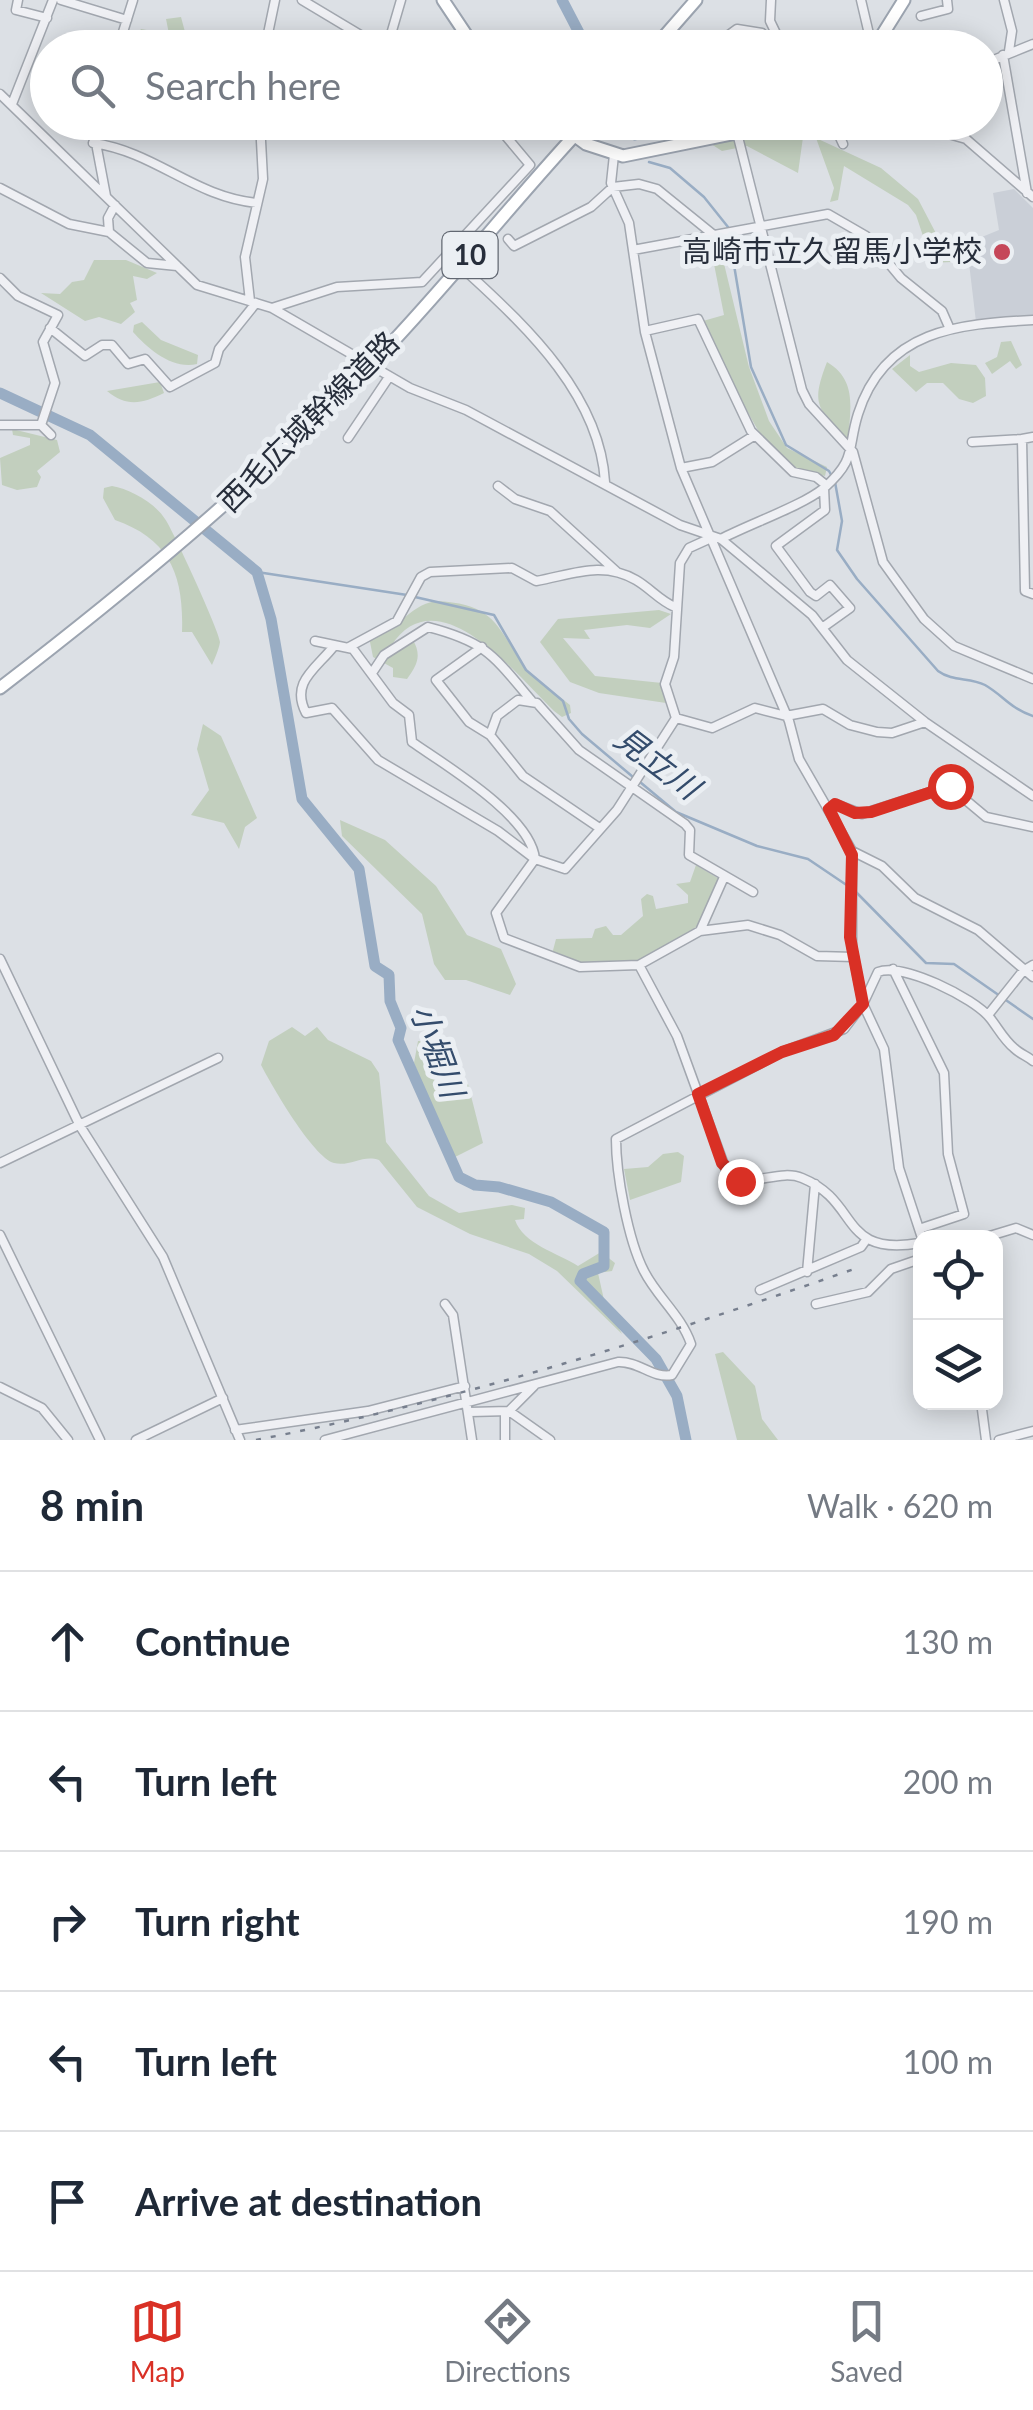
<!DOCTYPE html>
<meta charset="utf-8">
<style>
:root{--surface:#fff;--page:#f6f6f7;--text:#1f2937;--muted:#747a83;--line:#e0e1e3;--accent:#d93025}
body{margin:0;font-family:Lato,"Noto Sans JP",sans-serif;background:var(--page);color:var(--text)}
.controls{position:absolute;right:30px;bottom:30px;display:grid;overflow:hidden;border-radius:20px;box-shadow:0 5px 25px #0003}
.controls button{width:90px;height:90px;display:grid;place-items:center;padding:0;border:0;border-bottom:2px solid var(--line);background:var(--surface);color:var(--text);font:50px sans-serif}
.stop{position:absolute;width:30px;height:30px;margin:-22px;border:8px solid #d93025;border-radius:50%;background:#fff}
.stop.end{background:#d93025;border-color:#fff;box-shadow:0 2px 10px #0008}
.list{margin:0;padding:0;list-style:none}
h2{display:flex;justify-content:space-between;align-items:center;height:130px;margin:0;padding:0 40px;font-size:42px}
h2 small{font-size:32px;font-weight:400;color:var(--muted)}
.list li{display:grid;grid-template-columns:65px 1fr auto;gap:30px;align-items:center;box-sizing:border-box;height:140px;padding:0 40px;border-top:2px solid var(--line)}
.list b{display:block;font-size:38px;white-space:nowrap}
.list em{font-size:32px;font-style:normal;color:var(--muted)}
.icon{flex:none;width:55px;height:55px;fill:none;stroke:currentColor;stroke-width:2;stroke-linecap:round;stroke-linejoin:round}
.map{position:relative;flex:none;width:1033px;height:1440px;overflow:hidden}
.search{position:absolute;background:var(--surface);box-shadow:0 5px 25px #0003;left:30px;right:30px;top:30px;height:110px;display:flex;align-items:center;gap:25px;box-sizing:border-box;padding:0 35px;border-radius:55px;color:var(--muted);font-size:38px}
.sheet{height:830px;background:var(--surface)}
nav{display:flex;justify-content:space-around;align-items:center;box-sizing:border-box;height:140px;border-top:2px solid var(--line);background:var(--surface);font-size:28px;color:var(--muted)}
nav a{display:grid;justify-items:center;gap:5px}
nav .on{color:var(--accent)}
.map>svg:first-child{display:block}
.built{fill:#cacfd7}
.green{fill:#c2cfbe}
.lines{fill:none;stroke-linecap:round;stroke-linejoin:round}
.stream{stroke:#99adc4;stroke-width:2.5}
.river{stroke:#99adc4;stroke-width:11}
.street-casing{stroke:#a2a7af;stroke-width:11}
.primary-casing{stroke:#9ca4b0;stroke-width:15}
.street{stroke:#eff0f4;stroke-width:8}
.primary{stroke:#fff;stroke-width:11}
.rail{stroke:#777f8e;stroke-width:2.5;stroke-dasharray:5 10;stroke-linecap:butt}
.street-bridge-casing{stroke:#a2a7af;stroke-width:11;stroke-linecap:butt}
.street-bridge{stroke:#eff0f4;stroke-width:8}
.route{stroke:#d93025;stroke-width:12}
.poi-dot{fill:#c54759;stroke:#ebeff3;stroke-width:4}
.labels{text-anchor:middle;stroke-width:10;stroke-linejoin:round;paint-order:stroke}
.shield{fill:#ebeff3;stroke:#626872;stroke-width:2.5}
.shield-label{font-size:28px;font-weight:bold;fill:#272e3b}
.poi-label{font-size:30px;fill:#272e3b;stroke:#ebeff3;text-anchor:end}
.street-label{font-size:30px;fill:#272e3b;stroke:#ebeff3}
.water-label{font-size:32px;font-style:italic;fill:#344c6c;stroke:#ebeff3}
</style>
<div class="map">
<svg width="1033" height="1440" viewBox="0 0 1033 1440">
<rect width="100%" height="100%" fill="#dce0e5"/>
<path class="built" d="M1014,189L1033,208V319L976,322L969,263L972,241L999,230L993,193Z"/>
<path class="green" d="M181,17L189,47H131L141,29L169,34L166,19Z
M805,123L798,173L747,146L722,151L711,144Z
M816,138L881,168L918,199L951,262L932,263L916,215L908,205L844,166L838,200L830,202L834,188Z
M719,243L749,367L769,421L787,448L827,467L825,476C813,473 797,470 787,464C758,448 725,360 704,326L703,321L724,315L711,249Z
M94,260H126L157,273L147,279L133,276L137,300L130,303L135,312L121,324L99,317L85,321L41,293L60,294L72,282L84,280Z
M142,322L161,340L198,355L197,364C173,370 148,349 133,332L134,325Z
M1011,341L1022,365L1016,369L1010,361L992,374L985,363L997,357L1001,342Z
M910,355V366L919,372L951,363L976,365L985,378L986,396L973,403L959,399L943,383H927L916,392L892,369Z
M827,362C858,380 850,411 848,440C818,408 810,406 827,362Z
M160,382L164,393C142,404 126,407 107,391Z
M12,429L57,440L60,452L37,471L41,477L37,487L17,490L2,485L0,458L30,445V438L13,435Z
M112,486C130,489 155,503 165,519C173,530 220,633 220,642C219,649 215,658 212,665L192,632H182C184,574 169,539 115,520L103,498L104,488Z
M436,601C498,604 496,628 528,671C539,684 557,694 570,705L571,713L562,717L554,711C519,678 438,573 391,646L413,640C422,656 417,665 407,679L393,677V668L373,657L369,637C399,633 406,606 436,601Z
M659,610L671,614L650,628L627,625L584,630L590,639L563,638L595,676L662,683L666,703L599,693L570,682L540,642L558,619Z
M203,724L221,736L257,818L245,827L239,849L224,823L191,815L209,790L197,749Z
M340,820L385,840L436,886L467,935L501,949L516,984L510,995L466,980H445L434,964L422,914L342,836Z
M696,865L721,880L701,924L640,963L582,964L552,954L556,939L592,938L595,929L606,926L613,935H621L643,916L641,899L647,894L653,896L656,909L688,903V895L676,884L690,882Z
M292,1027L305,1036L317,1027L328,1040L371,1061L379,1073L386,1142L429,1196L459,1213L512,1205L525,1208L524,1219L515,1220C523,1244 558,1253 578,1266L601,1252L615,1263L612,1271L598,1273L604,1300L622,1334L557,1271L529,1254L470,1234L417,1207L379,1160C363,1154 350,1167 334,1163C313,1157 272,1086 261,1065L269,1041Z
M418,1041H435L456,1086L468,1084L483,1143L453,1158L414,1063Z
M678,1152L684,1156L681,1182L630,1200L624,1169L648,1167L663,1154Z
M723,1352L755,1386L762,1419L778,1440H737L715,1354Z"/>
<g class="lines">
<path class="stream" d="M649,162L670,168L704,197L728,227
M729,235L751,367L786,445L829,471L835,482L842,521L837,550L857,579L938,671C953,682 969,677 985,685C1004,696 1008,707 1033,716
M257,572L407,595
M415,597L494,615L526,670L563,701L569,719L582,734L633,777
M640,782L676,812L757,846L808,859L848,886
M855,891L926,963L954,964L1033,1019"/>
<path class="river" d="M562,0L587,48
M628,122L635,135
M0,393L90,435L257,572L271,619L302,799L359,869L375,966L389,975L390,1001L401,1028L398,1040L459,1177L475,1185L499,1187L551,1202L604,1232V1266L583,1274L580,1281L656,1359L677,1396L686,1440"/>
<g class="street-casing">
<path id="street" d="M18,0L16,10L47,18
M61,0L127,20
M302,0L382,48
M771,0L770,21L783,48
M861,0L869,34L877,42
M1004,0L1012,31L1009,51
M921,16L948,9L947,0
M118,48L133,0
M265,48L275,0
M344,48L351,33
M387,48L401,0
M711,48L737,29L762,33L776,48
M1003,55L1027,193
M986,63L1033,44
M0,94L197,285L272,308L410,388L466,410L680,525L721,539L812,615L847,660L925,722L1033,796
M12,104L53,0
M92,122L106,196
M833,122L843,144
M907,122L966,139L1033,197
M737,133L802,390L809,404L853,452L883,562L924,619L954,646L1033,679
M692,142L697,122
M93,143C156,152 194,197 257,203
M614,155L611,183L629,223L645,332L681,468L789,721L799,759L852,851V948L863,1004L884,1049L899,1168L922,1238
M0,188L69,224L109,232
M115,205L108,218L109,232L147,263L177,266
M508,239L514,246L591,207L613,187L639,184L657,189L715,236
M633,250L828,214L866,236L901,278L942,311L949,327
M470,275C529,329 600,397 605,482
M0,278L18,296L58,315L43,342L55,383L41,425
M250,301L245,257L263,179L260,122
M272,308L337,287L422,282L530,165L494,122
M50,328L85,356L102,345H112L128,364L145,359L170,387L215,363L219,349L256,303
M645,331L698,319L751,431L793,472L816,477L826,485
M0,425H41L51,435
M1033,437L1022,439L1025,591L1033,594
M348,438L389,377
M972,442L1022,439
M681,468L712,462L755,435
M498,486L515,499L550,511L617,572
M721,539C749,524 802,506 824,488C857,459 847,449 858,414C885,329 959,324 1033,320
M822,628L850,608L830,585L816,596L810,592L776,546L825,510L824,488
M315,641L353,649L393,703L409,715L412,742C445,765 531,816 535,859L496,913L504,938L580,967L639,965L700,931L748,925L780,935L817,956L854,957
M334,646C316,669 290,682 306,713L332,708L378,760L498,831L535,859L565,869L617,810L676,718L665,684L674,657L680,563L689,548L711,538
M349,647L397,621L421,577L430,572L512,568L536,581C571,575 602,560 636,580C650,588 660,601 675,607
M482,647L436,680L469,722L490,735
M372,673L384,655L428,627C486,642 493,655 531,700
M676,718L712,728L755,708L786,716L823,709L850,725L877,732L892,733L925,722
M829,809L835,804L862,814L949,786L986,817L1033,827
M598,827L523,776L490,735L497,716L518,700L537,703L579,750L685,824L690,830L689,855L753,892
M852,851L882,866L915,898L978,930L1033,977
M700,931L724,877
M0,959L80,1126L163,1257L240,1440
M639,965L677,1036L727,1173C746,1191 778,1168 802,1178C861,1202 838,1257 920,1243
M893,969L944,1073L948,1154L964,1214L919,1229
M988,1015L1023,971L1033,965
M0,1163L218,1058
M0,1235L100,1440
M983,1238L1016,1228L1033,1235
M807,1272L815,1184
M760,1290L861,1247L866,1240
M445,1304L453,1315L472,1440
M816,1304L868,1292L891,1269L920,1259
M0,1387L42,1408L68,1440
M981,1402L986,1440
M470,1412L509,1411L550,1440
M235,1430L368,1411L465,1386
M136,1440L223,1398
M325,1440L618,1362C639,1361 653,1379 672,1375L691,1344C681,1315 657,1297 644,1271C628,1240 616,1174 616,1139L782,1052L844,1029L863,1004L878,972C902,962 974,998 990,1018C998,1028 1004,1040 1014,1048C1020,1054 1027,1056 1033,1061
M505,1440V1415L534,1386
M999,1440L1033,1431"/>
</g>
<g class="primary-casing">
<path id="primary" d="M443,0L475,48
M654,48L696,0
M874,48L904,0
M556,122L586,144L623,156L790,122
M0,688C130,588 254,485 368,368C445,289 512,202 587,122"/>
</g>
<use href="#street" class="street"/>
<use href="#primary" class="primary"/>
<path class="rail" d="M256,1440C462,1400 659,1337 857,1268"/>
<g class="street-bridge-casing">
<path id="street-bridge" d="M449,256L470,275"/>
</g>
<use href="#street-bridge" class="street-bridge"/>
</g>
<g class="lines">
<path class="route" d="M740,1181L722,1163L698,1094L782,1052L834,1035L863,1004L850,937L852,855L829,809L835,804L855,813L871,812L950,786"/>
</g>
<circle class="poi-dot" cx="1002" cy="252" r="10"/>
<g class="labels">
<rect class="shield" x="442.5" y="232" width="55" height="46" rx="8"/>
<g class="shield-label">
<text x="470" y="265">10</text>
</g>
<g class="poi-label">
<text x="982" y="262">高崎市立久留馬小学校</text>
</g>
<g class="street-label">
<text transform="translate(309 422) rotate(-45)" y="10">西毛広域幹線道路</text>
</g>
<g class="water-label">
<text transform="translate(657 763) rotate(37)" y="11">見立川</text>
<text transform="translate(437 1051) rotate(70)" y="11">小堀川</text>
</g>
</g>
</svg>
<div class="controls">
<button><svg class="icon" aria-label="locate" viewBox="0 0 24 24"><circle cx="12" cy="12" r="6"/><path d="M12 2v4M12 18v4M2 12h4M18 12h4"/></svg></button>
<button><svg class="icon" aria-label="layers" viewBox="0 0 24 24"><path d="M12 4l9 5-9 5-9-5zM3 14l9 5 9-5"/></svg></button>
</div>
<div class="stop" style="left:950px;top:786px"></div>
<div class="stop end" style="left:740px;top:1181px"></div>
<div class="search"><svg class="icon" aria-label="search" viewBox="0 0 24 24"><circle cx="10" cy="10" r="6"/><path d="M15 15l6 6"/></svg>Search here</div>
</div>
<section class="sheet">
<h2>8 min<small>Walk · 620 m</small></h2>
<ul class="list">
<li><svg class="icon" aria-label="ahead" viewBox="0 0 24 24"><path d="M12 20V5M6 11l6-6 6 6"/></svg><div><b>Continue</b></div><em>130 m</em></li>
<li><svg class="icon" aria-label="left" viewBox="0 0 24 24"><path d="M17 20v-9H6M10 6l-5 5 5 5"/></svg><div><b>Turn left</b></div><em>200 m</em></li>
<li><svg class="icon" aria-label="right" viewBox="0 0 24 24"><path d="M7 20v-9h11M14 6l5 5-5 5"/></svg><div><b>Turn right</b></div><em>190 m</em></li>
<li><svg class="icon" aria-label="left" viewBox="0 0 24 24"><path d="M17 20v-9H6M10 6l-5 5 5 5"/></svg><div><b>Turn left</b></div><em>100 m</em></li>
<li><svg class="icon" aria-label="arrive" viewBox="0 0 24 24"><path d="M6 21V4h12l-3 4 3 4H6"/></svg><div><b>Arrive at destination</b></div></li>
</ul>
</section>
<nav>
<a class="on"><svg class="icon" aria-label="map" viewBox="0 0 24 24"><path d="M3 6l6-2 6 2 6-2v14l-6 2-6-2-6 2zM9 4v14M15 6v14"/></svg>Map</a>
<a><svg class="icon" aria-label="directions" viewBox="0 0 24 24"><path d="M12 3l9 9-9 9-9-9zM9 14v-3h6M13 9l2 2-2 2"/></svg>Directions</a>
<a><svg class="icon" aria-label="saved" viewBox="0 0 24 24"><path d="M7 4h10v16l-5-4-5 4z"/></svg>Saved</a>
</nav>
